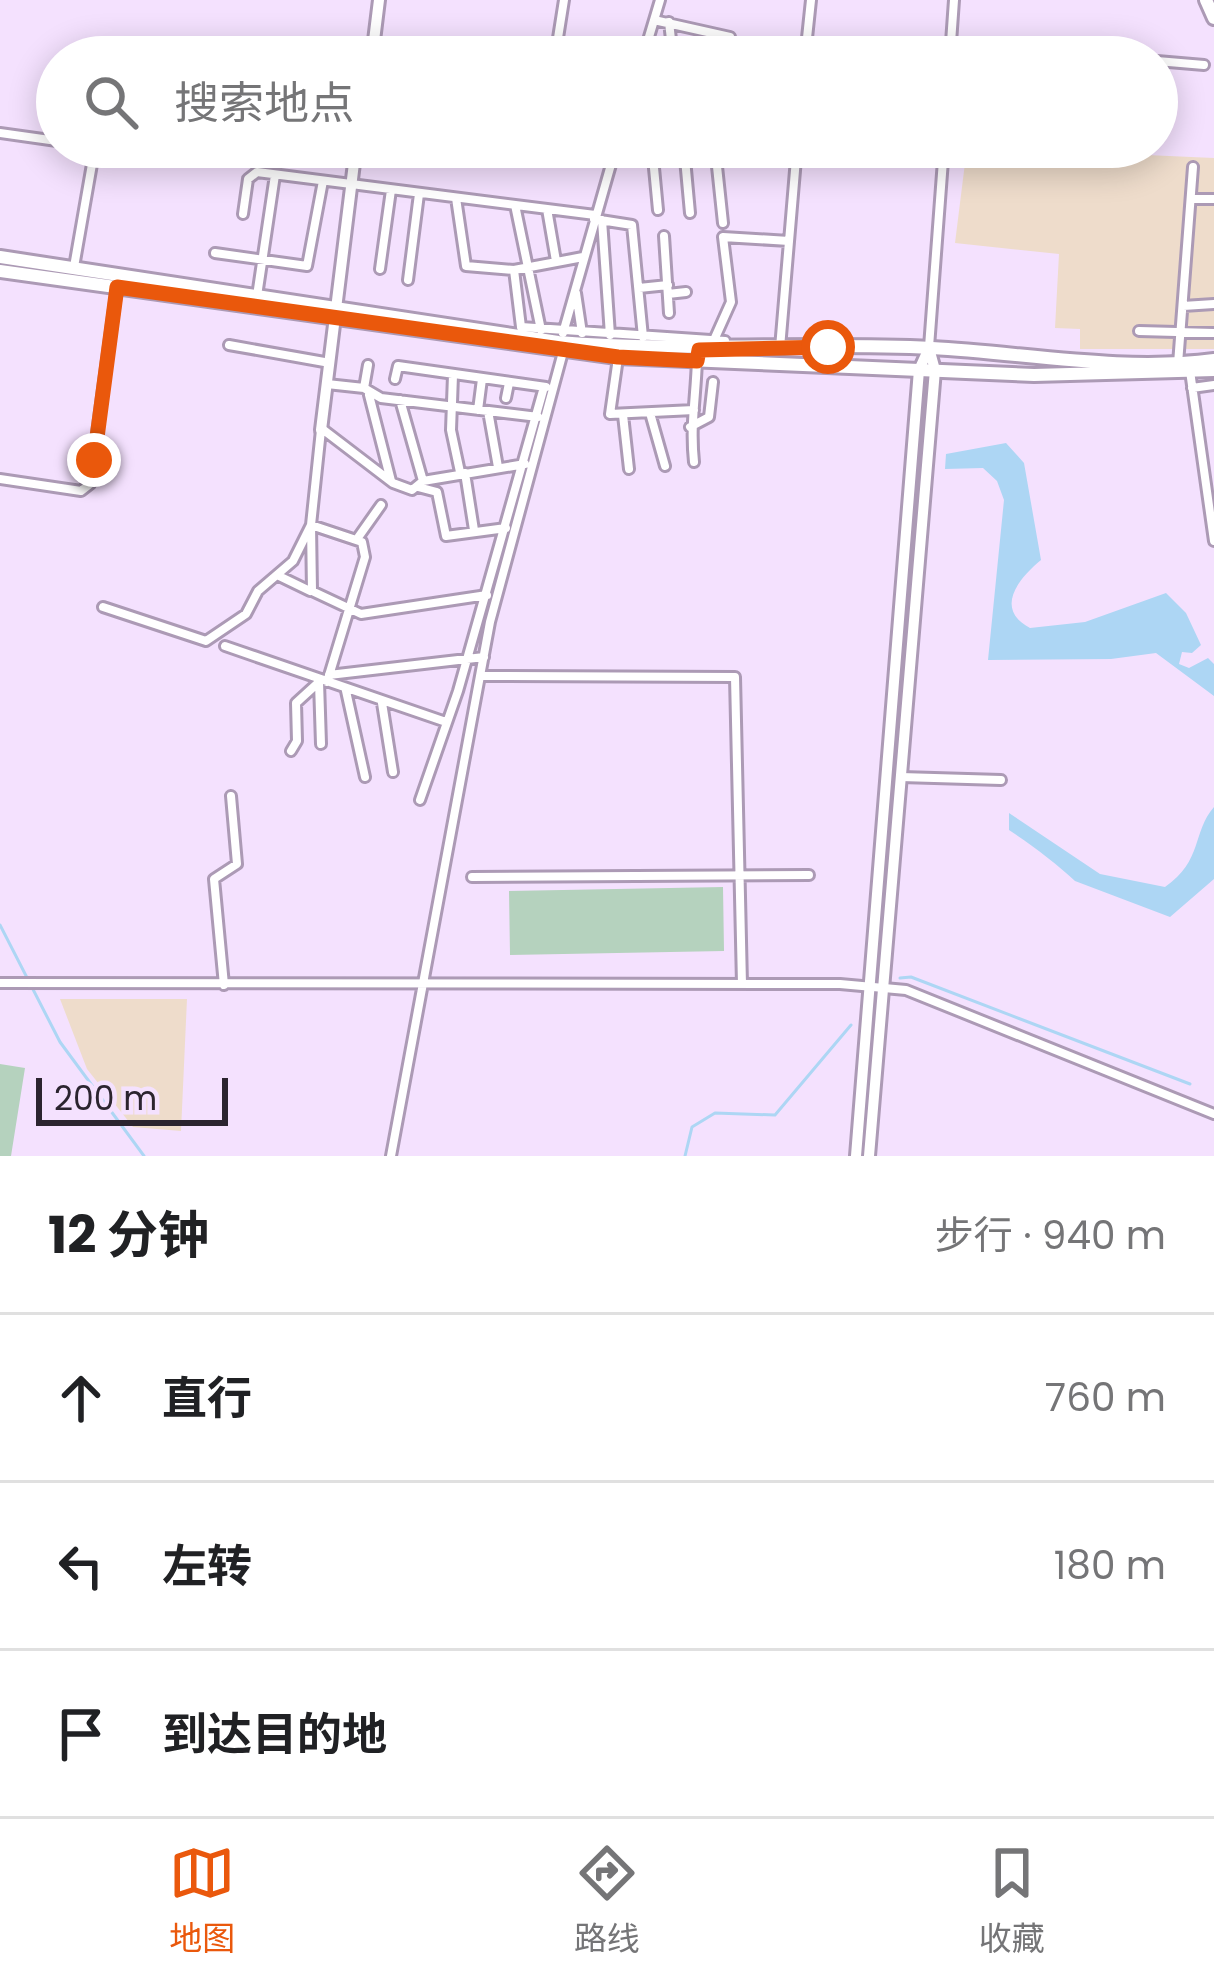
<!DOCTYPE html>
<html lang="zh">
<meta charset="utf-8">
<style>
:root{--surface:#fff;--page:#f2f2f2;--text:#202124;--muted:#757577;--line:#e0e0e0;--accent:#ea580c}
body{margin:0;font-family:Poppins,"Noto Sans SC",sans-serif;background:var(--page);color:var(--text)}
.scale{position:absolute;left:36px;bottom:30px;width:192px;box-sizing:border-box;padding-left:12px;border:6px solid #2b242f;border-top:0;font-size:33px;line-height:42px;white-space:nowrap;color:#2b242f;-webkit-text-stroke:9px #f4e1fe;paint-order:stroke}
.stop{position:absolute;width:36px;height:36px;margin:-27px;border:9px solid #ea580c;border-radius:50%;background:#fff}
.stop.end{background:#ea580c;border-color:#fff;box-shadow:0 3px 12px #0008}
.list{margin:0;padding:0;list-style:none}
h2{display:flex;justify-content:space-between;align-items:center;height:156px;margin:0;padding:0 48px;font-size:51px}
h2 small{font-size:39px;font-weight:400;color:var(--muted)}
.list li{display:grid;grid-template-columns:78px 1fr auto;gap:36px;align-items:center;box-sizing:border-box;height:168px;padding:0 48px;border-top:3px solid var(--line)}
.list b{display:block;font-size:45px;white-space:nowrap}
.list em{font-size:39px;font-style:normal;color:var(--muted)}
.icon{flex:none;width:66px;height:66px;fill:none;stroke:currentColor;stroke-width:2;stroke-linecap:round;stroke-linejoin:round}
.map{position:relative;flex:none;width:1214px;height:1156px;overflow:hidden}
.search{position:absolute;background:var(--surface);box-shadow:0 6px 30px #0003;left:36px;right:36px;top:36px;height:132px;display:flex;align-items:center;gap:30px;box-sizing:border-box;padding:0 42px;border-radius:66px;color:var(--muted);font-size:45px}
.sheet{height:660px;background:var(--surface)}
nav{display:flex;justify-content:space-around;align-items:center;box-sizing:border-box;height:168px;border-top:3px solid var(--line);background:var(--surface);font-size:33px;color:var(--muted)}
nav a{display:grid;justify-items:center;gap:6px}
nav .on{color:var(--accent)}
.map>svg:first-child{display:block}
.commercial{fill:#eedccb}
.green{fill:#b5d2be}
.water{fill:#add6f4}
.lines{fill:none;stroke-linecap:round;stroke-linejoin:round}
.stream{stroke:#add6f4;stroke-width:3}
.street-casing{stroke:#ac9ab5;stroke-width:14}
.secondary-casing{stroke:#ac9ab5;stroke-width:16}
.primary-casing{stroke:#ac9ab5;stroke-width:18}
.street{stroke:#fff;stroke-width:8}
.secondary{stroke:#fff;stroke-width:10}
.primary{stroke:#fff;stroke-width:12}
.route{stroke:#ea580c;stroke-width:15}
</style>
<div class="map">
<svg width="1214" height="1156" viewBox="0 0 1214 1156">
<rect width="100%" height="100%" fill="#f4e1fe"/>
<path class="commercial" d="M967,147L1214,158V349H1080V329L1055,328L1059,254L955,243Z
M60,999H187L181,1131L133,1127L87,1069Z"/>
<path class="green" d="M723,887L724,951L510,955L509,891Z
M0,1064L25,1068L11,1156H0Z"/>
<path class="water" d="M1006,443L1024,463L1041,560C1018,579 994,609 1030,628L1085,622L1166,593L1186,613L1201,645L1192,653L1182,652L1179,664L1189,668L1208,658L1214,664V696L1156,653L1111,659L988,660L1004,500L997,481L983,468L945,469L946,454Z
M1214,807V879L1170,917L1075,881C1057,864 1033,846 1009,830V813L1100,874L1165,887C1203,861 1192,832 1214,807Z"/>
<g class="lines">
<path class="stream" d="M0,925L60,1042L144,1156
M900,978L911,977L1190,1084
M685,1156L692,1127L715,1113L775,1115L851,1025"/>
<g class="street-casing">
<path id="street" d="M654,20L730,37
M669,22L673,57
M951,43L1112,57
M555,57L564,0
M643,57L660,0
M805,57L811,0
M950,57L954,0
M1157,61L1204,65
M0,133L57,141
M97,147L156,154
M652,147L658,210
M654,147L746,158
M684,148L690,213
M716,157L723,223
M456,198L466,266L514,270
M1192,199H1214
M515,205L541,330
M547,209L556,261
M243,214L248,179L257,172L595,215
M594,219L632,225L643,337
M602,220L610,335
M664,236L669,313
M215,253L307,266L323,181
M74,267L95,147
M380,269L391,190
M408,280L419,194
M639,288L668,285
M576,293L582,333
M668,294L686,292
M257,296L275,175
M1183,306L1214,304
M521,327L725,341
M521,327L514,270L583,257
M1139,331L1214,333
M563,333L616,147
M714,340L731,302L723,237L789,241
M229,345L330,363
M929,347L944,147
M780,348L797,147
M618,358L610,414L694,410
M1178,364L1193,167
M1190,371L1214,541
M453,375L451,430L460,472
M395,379L398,366L546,387
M327,384L364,388L381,398L538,417
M364,388L368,365
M1192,388L1214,385
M369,395L391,481
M506,398L509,383
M400,400L423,481
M478,410L482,379
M488,411L498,467
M650,413L665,466
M623,415L629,469
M690,427L709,417L713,382
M321,428L393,483L412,490L423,481L525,464
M321,430L311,525L312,591L361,614L487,595
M694,462C690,425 696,396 697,359
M465,473L474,530
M0,479L81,491L90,484L117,287
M418,487L437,492L446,536L506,528
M357,539L381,505
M279,576L310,591
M103,607L206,641L246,614L258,591L293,561L311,525L362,542L365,557L327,682
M225,646L446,722
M329,675L484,657
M480,676L735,677L742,984
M319,682L321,744
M346,691L365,777
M382,703L393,772
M291,751L297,741L296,703L319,682
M901,777L1001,780
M420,800L458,691L544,387
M472,877L809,875
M0,983L840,984L906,990L1214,1114
M224,985L214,879L237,864L231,796
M391,1156L490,622L563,352"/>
</g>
<g class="secondary-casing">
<path id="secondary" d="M372,57L379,0
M321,430L356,147
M856,1156L919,370L929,348
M869,1156L935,370L929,348"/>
</g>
<g class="primary-casing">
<path id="primary" d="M1206,0L1214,18
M0,257L558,342C683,352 807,342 932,348C1025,353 1121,372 1214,360
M0,271L617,357L1034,375L1214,370"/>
</g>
<use href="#street" class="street"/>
<use href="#secondary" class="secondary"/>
<use href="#primary" class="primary"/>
</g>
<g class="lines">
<path class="route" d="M94,460L117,287L618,357L697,361L699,350L828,347"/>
</g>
</svg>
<div class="scale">200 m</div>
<div class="stop" style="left:828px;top:347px"></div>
<div class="stop end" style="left:94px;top:460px"></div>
<div class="search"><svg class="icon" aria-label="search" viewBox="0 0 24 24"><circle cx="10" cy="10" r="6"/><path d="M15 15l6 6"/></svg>搜索地点</div>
</div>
<section class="sheet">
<h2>12 分钟<small>步行 · 940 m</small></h2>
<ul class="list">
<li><svg class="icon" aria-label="ahead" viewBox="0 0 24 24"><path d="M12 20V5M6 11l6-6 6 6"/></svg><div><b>直行</b></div><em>760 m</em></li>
<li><svg class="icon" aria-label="left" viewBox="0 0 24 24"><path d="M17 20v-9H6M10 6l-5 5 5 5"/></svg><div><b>左转</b></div><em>180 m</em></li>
<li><svg class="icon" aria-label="arrive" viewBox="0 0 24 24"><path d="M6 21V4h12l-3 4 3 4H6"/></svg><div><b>到达目的地</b></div></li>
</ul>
</section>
<nav>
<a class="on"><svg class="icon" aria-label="map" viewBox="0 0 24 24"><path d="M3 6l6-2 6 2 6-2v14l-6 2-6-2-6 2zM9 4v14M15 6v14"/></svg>地图</a>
<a><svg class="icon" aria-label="directions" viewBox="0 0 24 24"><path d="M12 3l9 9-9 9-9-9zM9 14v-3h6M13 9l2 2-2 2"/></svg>路线</a>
<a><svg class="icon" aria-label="saved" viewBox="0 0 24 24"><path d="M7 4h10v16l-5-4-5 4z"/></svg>收藏</a>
</nav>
